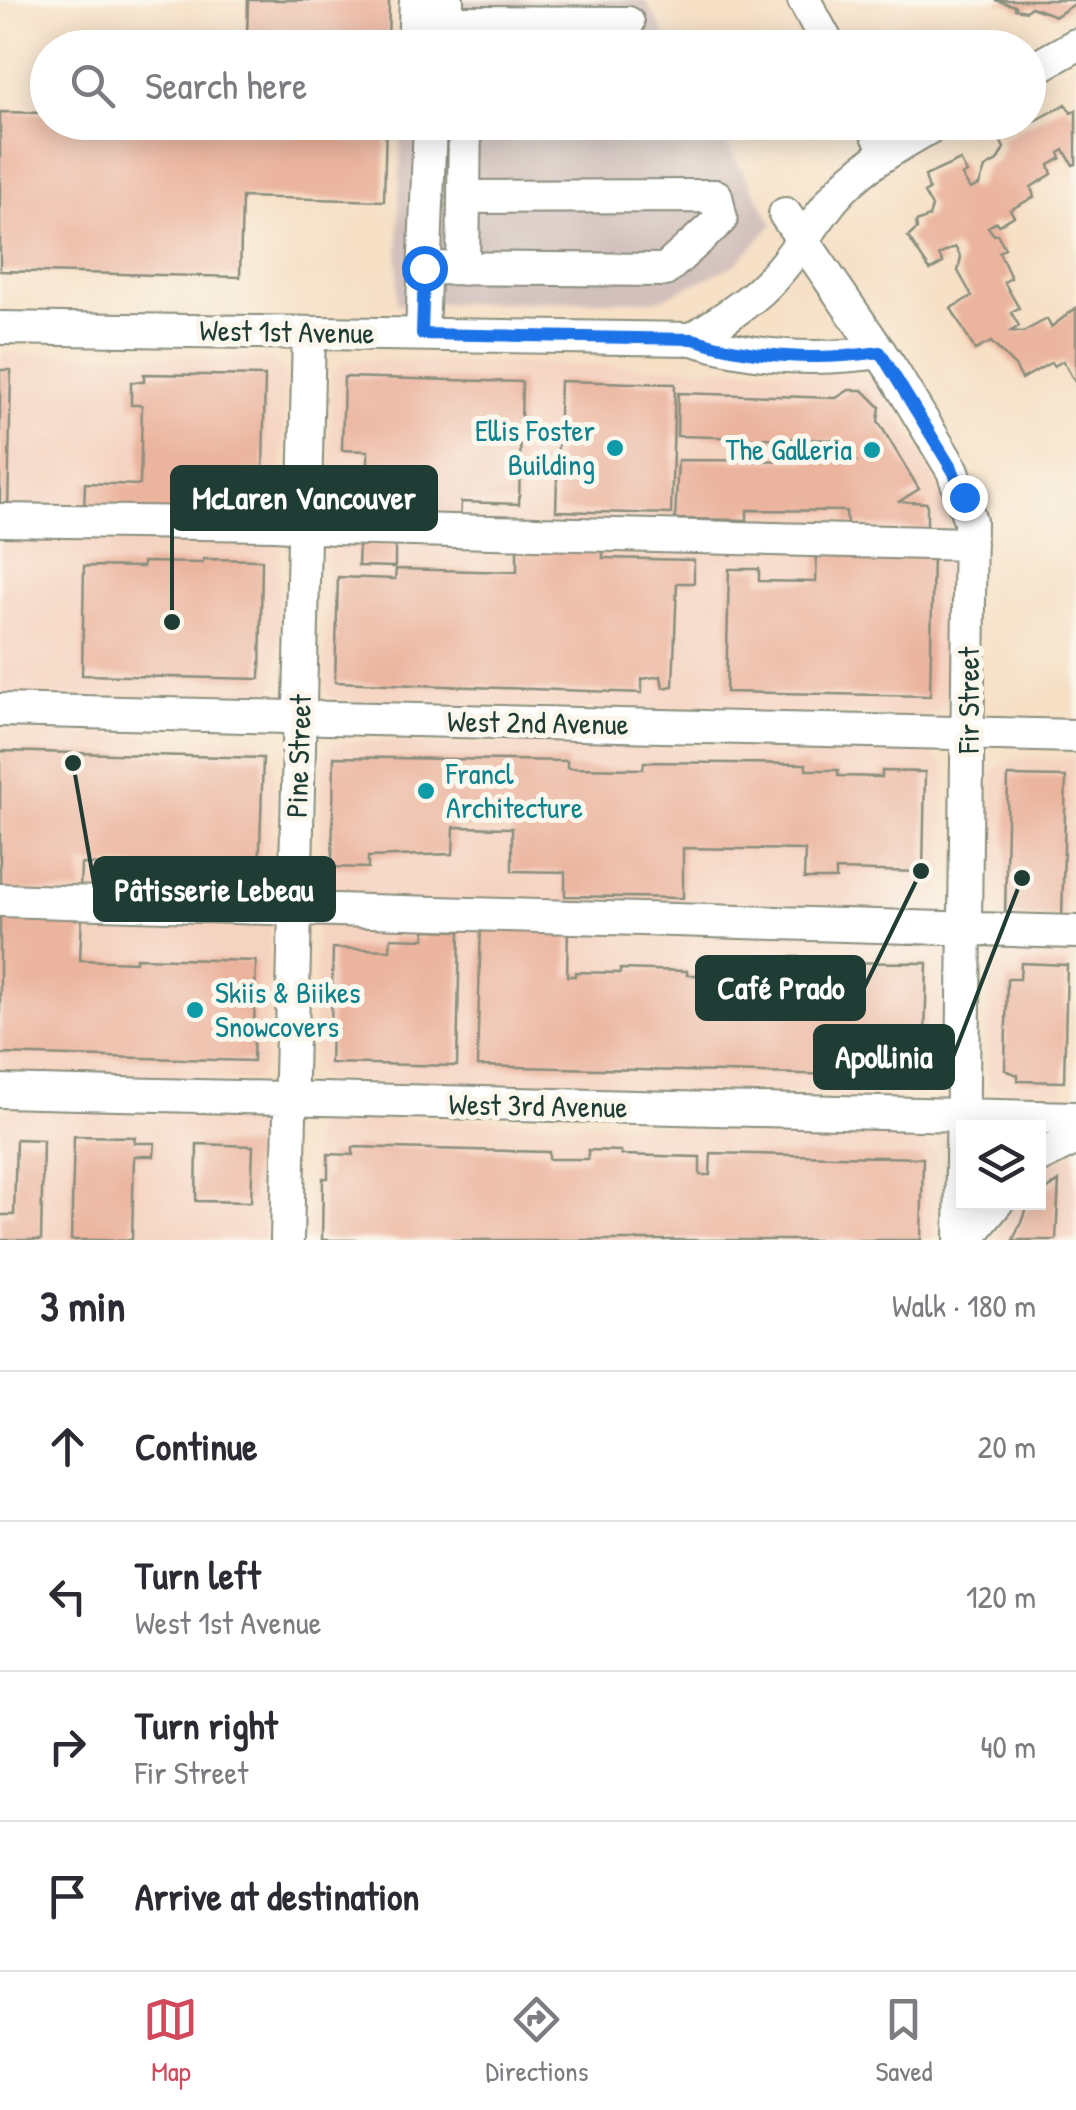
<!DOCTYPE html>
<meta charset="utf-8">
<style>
:root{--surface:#fff;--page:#f2f2f3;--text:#2b2b33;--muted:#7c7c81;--line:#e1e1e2;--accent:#d1495b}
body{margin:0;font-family:"Patrick Hand",sans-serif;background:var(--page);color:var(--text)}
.controls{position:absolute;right:30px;bottom:30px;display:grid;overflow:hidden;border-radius:0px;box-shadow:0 5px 25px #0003}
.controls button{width:90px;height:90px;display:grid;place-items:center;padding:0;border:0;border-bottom:2px solid var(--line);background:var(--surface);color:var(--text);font:50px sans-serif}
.stop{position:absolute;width:30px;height:30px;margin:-22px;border:8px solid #1a73e8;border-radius:50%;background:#fff}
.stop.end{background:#1a73e8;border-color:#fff;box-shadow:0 2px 10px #0008}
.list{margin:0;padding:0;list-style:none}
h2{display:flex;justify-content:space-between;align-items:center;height:130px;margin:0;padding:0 40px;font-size:42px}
h2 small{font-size:32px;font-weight:400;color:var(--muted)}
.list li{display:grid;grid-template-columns:65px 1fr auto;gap:30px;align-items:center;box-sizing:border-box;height:150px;padding:0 40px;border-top:2px solid var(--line)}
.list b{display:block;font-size:38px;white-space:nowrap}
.list p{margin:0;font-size:32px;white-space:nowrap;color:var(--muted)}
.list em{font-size:32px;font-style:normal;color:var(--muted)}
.icon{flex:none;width:55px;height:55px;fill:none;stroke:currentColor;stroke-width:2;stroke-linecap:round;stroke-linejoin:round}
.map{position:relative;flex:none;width:1076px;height:1240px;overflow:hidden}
.search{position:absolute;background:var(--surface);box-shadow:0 5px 25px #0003;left:30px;right:30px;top:30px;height:110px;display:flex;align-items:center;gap:25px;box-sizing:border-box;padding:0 35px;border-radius:55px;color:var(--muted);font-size:38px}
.sheet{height:730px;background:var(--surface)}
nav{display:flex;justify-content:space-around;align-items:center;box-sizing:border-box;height:140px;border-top:2px solid var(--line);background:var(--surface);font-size:28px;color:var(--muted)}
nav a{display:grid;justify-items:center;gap:5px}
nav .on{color:var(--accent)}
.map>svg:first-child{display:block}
.built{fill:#f5d3c1}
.industrial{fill:#d1c0bc}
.building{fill:#ebb49e}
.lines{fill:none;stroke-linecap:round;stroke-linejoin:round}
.minor-casing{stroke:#8a8e7d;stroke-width:36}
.minor{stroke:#fff;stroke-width:32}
.route{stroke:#1a73e8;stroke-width:12}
.culture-dot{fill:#0f9aa8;stroke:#fbf7ec;stroke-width:4}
.labels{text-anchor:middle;stroke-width:10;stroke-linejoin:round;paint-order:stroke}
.street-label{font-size:30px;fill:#1f3d34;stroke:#fbf7ec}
.culture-label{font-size:30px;fill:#0d838f;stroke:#fbf7ec;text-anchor:end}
.leader{fill:none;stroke:#1f3d34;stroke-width:4}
.callout-dot{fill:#1f3d34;stroke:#fbf7ec;stroke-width:4}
.callout{fill:#1f3d34;stroke:#1f3d34;stroke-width:4}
.callout-label{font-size:32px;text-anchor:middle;font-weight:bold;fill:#fff}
</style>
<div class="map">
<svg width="1076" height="1240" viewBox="0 0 1076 1240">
<rect width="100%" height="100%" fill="#fbf7ec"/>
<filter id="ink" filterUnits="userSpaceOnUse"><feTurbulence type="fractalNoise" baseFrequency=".01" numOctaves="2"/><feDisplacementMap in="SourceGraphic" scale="20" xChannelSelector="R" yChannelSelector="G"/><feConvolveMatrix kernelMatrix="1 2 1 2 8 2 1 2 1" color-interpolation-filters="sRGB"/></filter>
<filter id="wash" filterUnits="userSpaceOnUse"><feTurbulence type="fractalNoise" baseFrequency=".0048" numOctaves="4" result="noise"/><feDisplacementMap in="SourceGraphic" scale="40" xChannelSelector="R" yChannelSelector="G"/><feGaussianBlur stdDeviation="2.25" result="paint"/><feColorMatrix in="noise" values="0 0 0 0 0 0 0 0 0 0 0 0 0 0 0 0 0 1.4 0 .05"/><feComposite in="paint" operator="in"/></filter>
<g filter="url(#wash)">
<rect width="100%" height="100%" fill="#f6e0c6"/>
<path class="built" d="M0,353L264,358L273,361L282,371L285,377L281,503L275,508L265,536L280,547L277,681L270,694L260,700L0,695Z
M350,360L834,371L863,376L878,384L943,493L950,522L935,533L934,553L951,566L947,698L938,710L922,717L337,701L328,694L324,682L327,547L331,512L329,508L332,377L342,363Z
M0,730L252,739L269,746L274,759L272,889L257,898L256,916L270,926L265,1062L256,1080L0,1076Z
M346,741L919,749L931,752L944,765L945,775L939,1074L934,1085L929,1091L914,1094L842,1096L324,1081L314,1064L317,929L332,920L334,900L319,890L323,759L331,745Z
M1013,759H1074L1067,920L1003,918L990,911L992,778L996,769Z
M1067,937L1063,1092L994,1088L988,1082L986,1073L992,943Z
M0,1109L252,1117L259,1120L265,1134L263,1240H0Z
M331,1117L787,1127L919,1139L933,1149L936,1156L934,1240H309L313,1135L319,1121Z
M1076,1152V1240H998L1002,1222L1012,1203L1038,1202L1039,1171Z"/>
<path class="industrial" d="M404,0H645L672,47L403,48Z
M401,123H715L773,224L736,264L659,300L397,304Z"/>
<g id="blocks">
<path class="building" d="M248,0H389L388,48H60V33L247,38Z
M995,0H1076V3L1056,16L1031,7L1026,11L1015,9L1016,6Z
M1066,104L1071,113L1076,110V164L1073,165L1064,150L1059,153L1061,158L1049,165L1052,174L1031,187L1034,197L1010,210L1014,216L999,225L997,222L988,227L994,235L997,234L1005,248L999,252L1011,278L1004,282L1019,308L1011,312L1019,326L1011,331L1023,332L1047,319L1051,327L1076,308V384L1063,361L1054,366L1052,362L1022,379L1015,366L991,342L975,350L951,308L972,296L958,271L961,257L955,247L939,255L943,263L930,270L908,237L917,229L916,222L929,217L932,207L924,193L929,190L925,176L960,160L967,173L962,176L970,189L979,185L985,168L997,161L1004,148L1000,140Z
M0,112L48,113V122H386L384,201L242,197L240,277L0,271Z
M0,370H11L8,512H0Z
M144,374L265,376L262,518L84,514L85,483L140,485L142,405H131V382H144Z
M344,377L522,382L519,504L461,502L460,521L401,519L402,473L368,472V451L342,450Z
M560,381L675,384L671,514L556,511Z
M849,390H863L880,407L878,421L919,489L900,501L927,503V529L847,524L846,511L747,510V520L675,519L678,460L856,461L840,440L677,436L678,393L836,398Z
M359,542L395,543V567L358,566Z
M517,548L603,551V558L694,560V583H677L673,686L663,688L661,676L642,679V693L335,682L338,577L395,579L396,569L517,572Z
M817,551L933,553L930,696L726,692L729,569H759V581L816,582Z
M203,559L262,560L260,679L82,675L84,566L143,567V562L203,563Z
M0,751L263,758L259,876L140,872V866L81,864L80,892L0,890Z
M334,757L567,761V768L643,769L644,762L806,764V770H838V776L882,777V771L925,772L923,872L836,870V879H804L805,850L683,848V898L565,896V872L512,871V828L454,827L453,854L368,857V868L332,867Z
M1008,776L1066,777L1062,917L1005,916Z
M0,912L82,914L80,960L136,962V958L256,961L253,1061L0,1054Z
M481,923L568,925L567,976H575V972L620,973V969L687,971V975H733L732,981H746V977H768V963L789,962V957H800V962H806L927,963L924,1077L477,1066Z
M425,930L460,931L457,1066L330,1063L333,948L390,950L391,938L425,939Z
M1021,963L1067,965L1064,1082L1018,1081V1075L1005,1070L1007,979H1020Z
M74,1136L135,1137L134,1143H155L154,1156H134L132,1240H71Z
M16,1139L43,1140L41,1240H0V1215H14Z
M197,1144L253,1146L251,1202L196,1201Z
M353,1147L549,1152V1159H588V1150L621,1151V1155L700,1157V1175H710L711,1153L923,1158L921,1240H322L323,1178H328V1154L353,1155Z
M1059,1181L1056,1240H1013L1027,1209L1033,1202H1038L1042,1193Z"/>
</g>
</g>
<g filter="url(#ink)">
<use href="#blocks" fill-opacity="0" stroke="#8a8e7d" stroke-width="2.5"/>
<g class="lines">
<g class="minor-casing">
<path id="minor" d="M804,0L830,48
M414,48L416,0
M446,48L447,0
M466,48V22L628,23
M1028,72L1076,45
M871,122L887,151
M785,214L892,370L953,471L970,521L961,1240
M424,268L665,270L721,219L716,196L464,197L465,122
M463,269L464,197
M0,328L693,339C752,358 819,361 880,352
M422,334L430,122
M693,339C716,323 742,308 762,289C790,262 809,229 833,199C861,165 901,144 939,122
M0,520L275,524L335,528L970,544
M0,710L1076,736
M0,900L1076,932
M0,1091L1076,1118
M1038,1157L1076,1138
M287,1240L309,333
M966,1240L997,1202"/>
</g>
<use href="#minor" class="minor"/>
</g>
</g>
<g class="lines" filter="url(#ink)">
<path class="route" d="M424,268L422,334L693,339C752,358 819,361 880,352L953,471L964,497"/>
</g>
<g class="culture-dot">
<circle cx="615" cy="448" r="10"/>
<circle cx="872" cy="450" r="10"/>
<circle cx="426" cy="791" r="10"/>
<circle cx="195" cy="1010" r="10"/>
</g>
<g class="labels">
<g class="street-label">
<text transform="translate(287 332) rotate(1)" y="10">West 1st Avenue</text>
<text transform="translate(969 700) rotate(-90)" y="10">Fir Street</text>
<text transform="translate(538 723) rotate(1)" y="10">West 2nd Avenue</text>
<text transform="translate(299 756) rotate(-88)" y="10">Pine Street</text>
<text transform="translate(538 1106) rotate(1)" y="10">West 3rd Avenue</text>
</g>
<g class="culture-label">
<text x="595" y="441">Ellis Foster<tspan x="595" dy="34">Building</tspan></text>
<text x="852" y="460">The Galleria</text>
<text x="446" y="784" text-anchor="start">Francl<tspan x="446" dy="34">Architecture</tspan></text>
<text x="215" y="1003" text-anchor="start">Skiis &amp; Biikes<tspan x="215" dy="34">Snowcovers</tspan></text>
</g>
</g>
<path class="leader" d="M172 622L172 498M73 763L95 889M921 871L864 988M1022 878L953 1057"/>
<g class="callout-dot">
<circle cx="172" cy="622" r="10"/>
<circle cx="73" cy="763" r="10"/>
<circle cx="921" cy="871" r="10"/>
<circle cx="1022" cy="878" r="10"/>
</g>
<g class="callout">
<rect x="172" y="467" width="264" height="62" rx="10"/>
<rect x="95" y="858" width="239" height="62" rx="10"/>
<rect x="697" y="957" width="167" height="62" rx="10"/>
<rect x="815" y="1026" width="138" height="62" rx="10"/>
</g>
<g class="callout-label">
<text x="304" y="509">McLaren Vancouver</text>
<text x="214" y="901">Pâtisserie Lebeau</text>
<text x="781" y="999">Café Prado</text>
<text x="884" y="1068">Apollinia</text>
</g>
</svg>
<div class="controls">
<button><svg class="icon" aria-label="layers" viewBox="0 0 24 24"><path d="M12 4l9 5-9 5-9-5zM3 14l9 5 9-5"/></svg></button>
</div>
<div class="stop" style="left:424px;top:268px"></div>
<div class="stop end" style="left:964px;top:497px"></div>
<div class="search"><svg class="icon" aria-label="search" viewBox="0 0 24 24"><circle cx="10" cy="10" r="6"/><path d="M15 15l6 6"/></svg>Search here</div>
</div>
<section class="sheet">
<h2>3 min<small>Walk · 180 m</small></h2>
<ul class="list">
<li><svg class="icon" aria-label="ahead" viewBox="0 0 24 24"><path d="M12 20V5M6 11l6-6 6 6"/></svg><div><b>Continue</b></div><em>20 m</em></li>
<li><svg class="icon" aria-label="left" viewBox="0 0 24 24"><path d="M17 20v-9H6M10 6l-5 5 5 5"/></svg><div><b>Turn left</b><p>West 1st Avenue</p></div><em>120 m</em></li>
<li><svg class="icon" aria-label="right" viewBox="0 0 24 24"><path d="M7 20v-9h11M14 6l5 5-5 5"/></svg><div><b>Turn right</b><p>Fir Street</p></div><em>40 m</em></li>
<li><svg class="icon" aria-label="arrive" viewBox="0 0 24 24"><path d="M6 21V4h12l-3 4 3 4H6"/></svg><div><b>Arrive at destination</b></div></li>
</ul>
</section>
<nav>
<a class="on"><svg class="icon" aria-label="map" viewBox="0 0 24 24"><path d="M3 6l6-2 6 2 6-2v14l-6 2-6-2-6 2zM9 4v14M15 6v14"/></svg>Map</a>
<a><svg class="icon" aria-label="directions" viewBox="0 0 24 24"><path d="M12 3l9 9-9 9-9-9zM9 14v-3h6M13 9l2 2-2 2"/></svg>Directions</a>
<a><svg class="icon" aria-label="saved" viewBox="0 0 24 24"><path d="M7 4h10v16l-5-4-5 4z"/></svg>Saved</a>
</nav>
